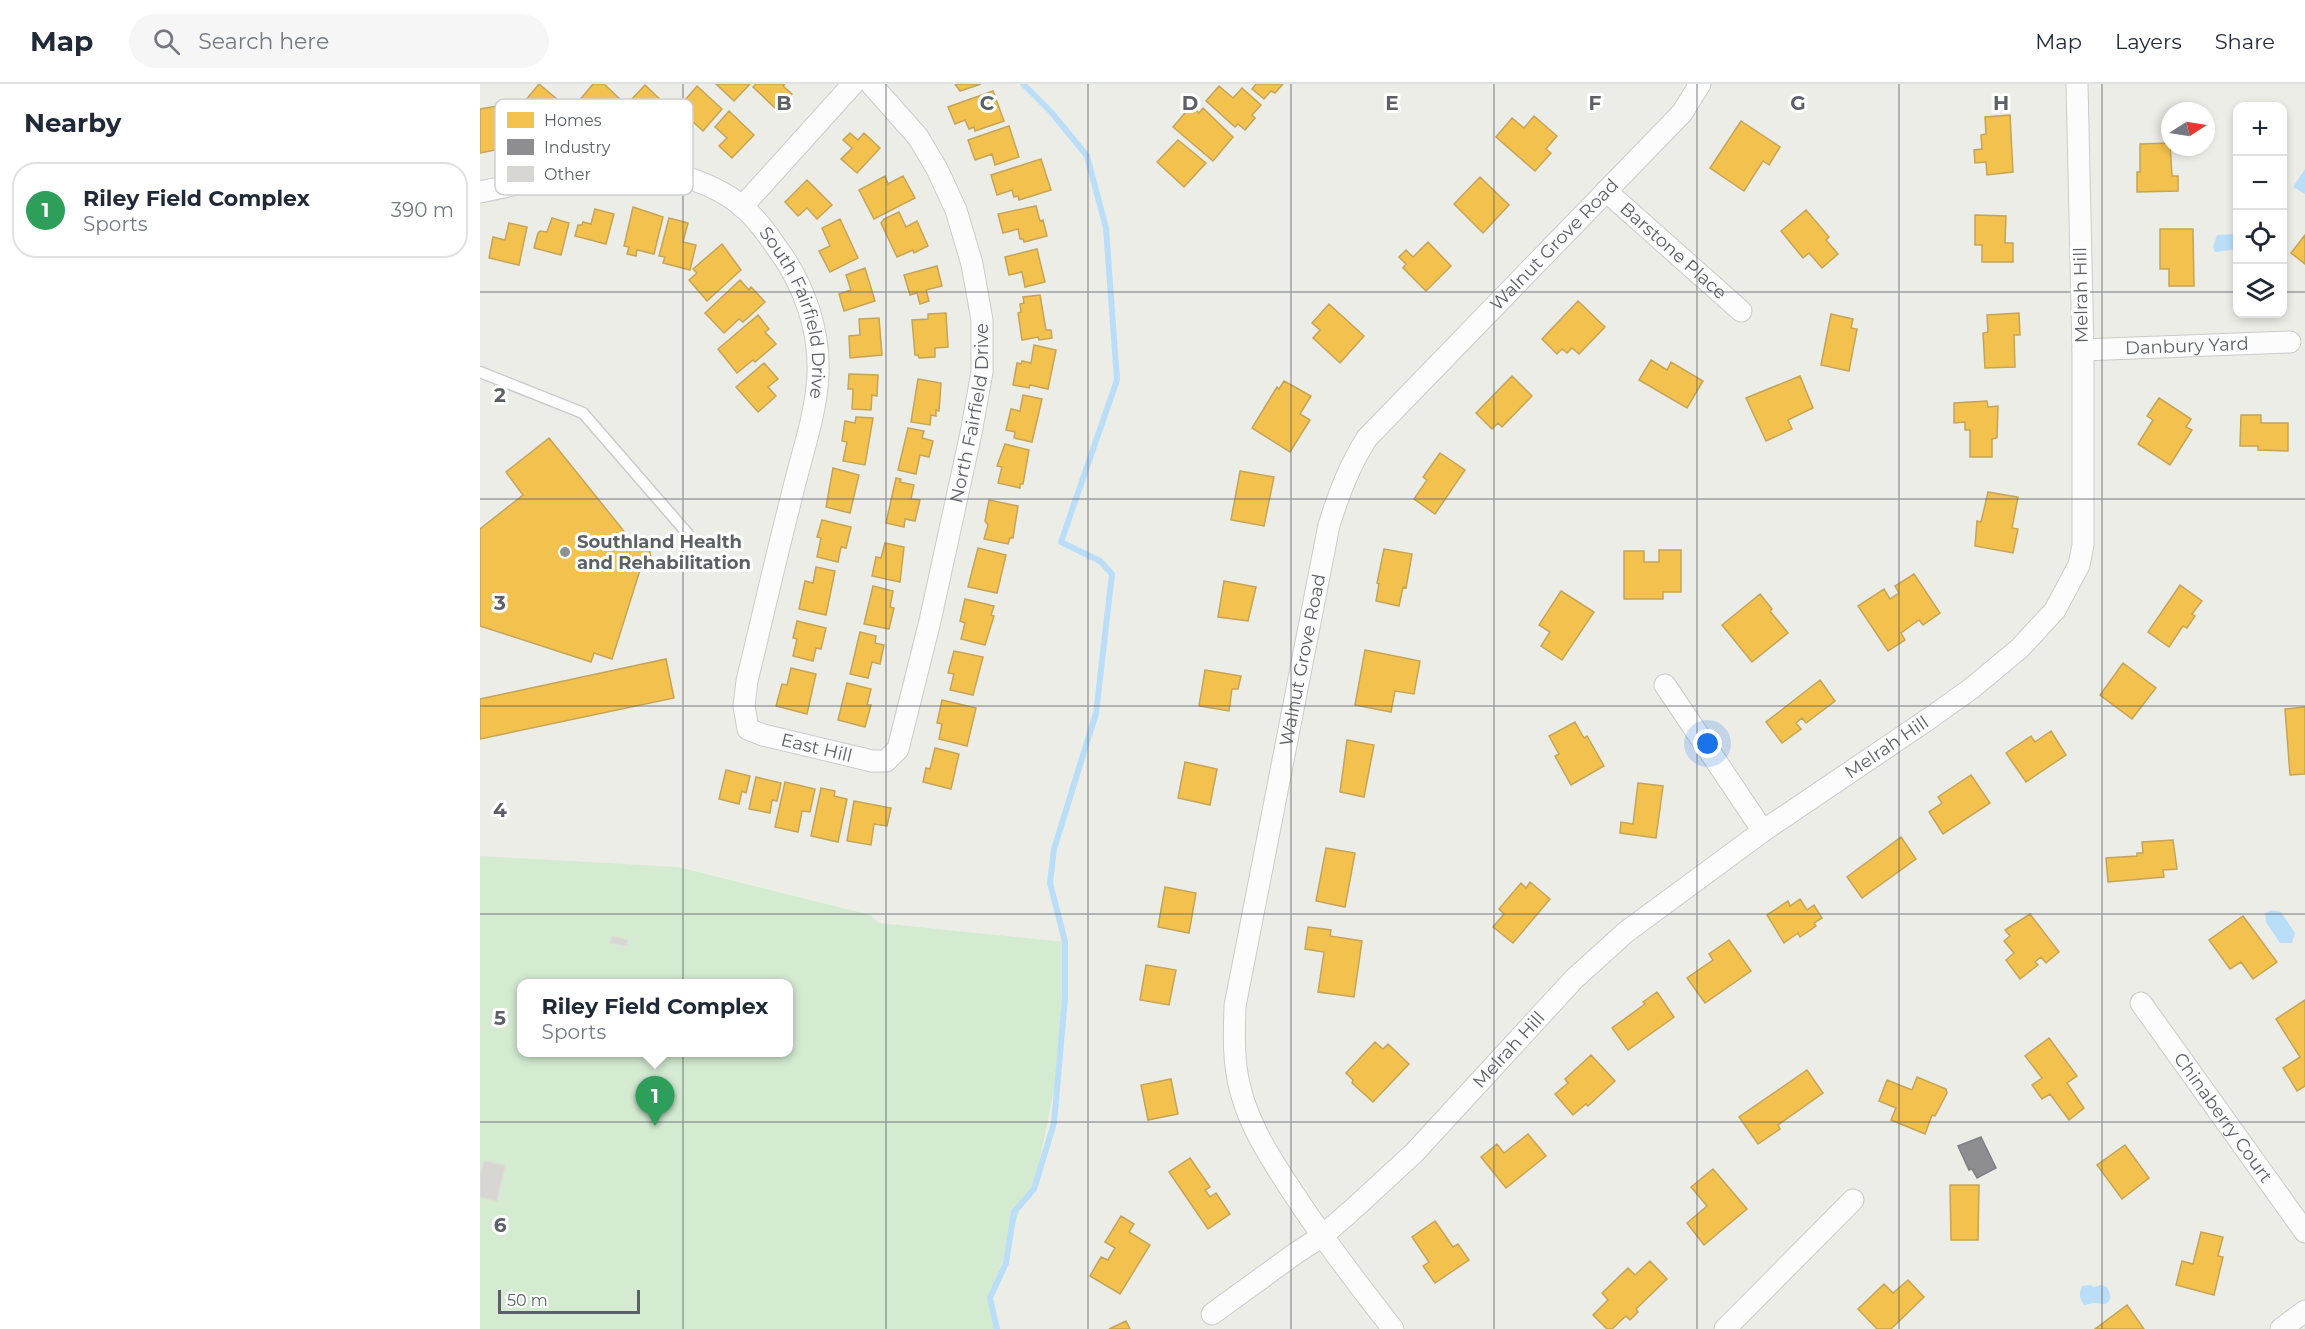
<!DOCTYPE html>
<meta charset="utf-8">
<style>
:root{--surface:#fff;--page:#f6f6f7;--text:#1f2937;--muted:#747a83;--line:#e0e1e3;--accent:#1a73e8}
body{margin:0;font-family:Montserrat,sans-serif;background:var(--page);color:var(--text)}
.controls{position:absolute;right:18px;top:18px;display:grid;overflow:hidden;border-radius:12px;box-shadow:0 3px 9px #0003}
.controls button{width:54px;height:54px;display:grid;place-items:center;padding:0;border:0;border-bottom:2px solid var(--line);background:var(--surface);color:var(--text);font:30px sans-serif}
.compass{position:absolute;left:1681px;top:18px;width:54px;height:54px;border-radius:50%;background:var(--surface);box-shadow:0 3px 9px #0003;rotate:78deg}
.scale{position:absolute;left:18px;bottom:15px;width:142px;box-sizing:border-box;padding-left:6px;border:3px solid #5d6167;border-top:0;font-size:16px;line-height:21px;white-space:nowrap;color:#5d6167;-webkit-text-stroke:4px #fff;paint-order:stroke}
.you{position:absolute;left:1228px;top:660px;width:21px;height:21px;margin:-15px;border:4px solid #fff;border-radius:50%;background:#1a73e8;box-shadow:0 0 0 9px #1a73e833}
.badge{display:grid;place-items:center;width:39px;height:39px;border-radius:50%;background:var(--accent);color:#fff;font-size:20px;font-weight:700}
.pin{position:absolute;translate:-50% -50px;filter:drop-shadow(0 2px 3px #0008)}
.pin::after{content:'';position:absolute;top:32px;width:21px;height:18px;background:inherit;clip-path:polygon(0 0,100% 0,50% 100%)}
.popup{position:absolute;left:37px;top:895px;width:276px;height:78px;box-sizing:border-box;display:grid;place-content:center;border-radius:12px;background:var(--surface);filter:drop-shadow(0 2px 4px #0005);font-size:20px;white-space:nowrap;color:var(--muted)}
.popup b{font-size:22px;color:var(--text)}
.popup::after{content:'';position:absolute;left:50%;top:100%;margin-left:-12px;border:12px solid transparent;border-top-color:var(--surface)}
.list{margin:0;padding:0;list-style:none}
h2{display:flex;justify-content:space-between;align-items:center;height:78px;margin:0;padding:0 24px;font-size:26px}
h2 small{font-size:20px;font-weight:400;color:var(--muted)}
.list li{display:grid;grid-template-columns:39px 1fr auto;gap:18px;align-items:center;box-sizing:border-box;height:96px;margin:0 12px 12px;padding:0 12px;border:2px solid var(--line);border-radius:24px}
.list b{display:block;font-size:22px;white-space:nowrap}
.list p{margin:0;font-size:20px;white-space:nowrap;color:var(--muted)}
.list em{font-size:20px;font-style:normal;color:var(--muted)}
.icon{flex:none;width:33px;height:33px;fill:none;stroke:currentColor;stroke-width:2;stroke-linecap:round;stroke-linejoin:round}
.map{position:relative;flex:none;width:1825px;height:1245px;overflow:hidden}
header{display:flex;align-items:center;gap:36px;box-sizing:border-box;height:84px;padding:0 30px;background:var(--surface);border-bottom:2px solid var(--line)}
header strong{font-size:28px}
nav{display:flex;gap:33px;margin-inline-start:auto;font-size:21px}
.search{width:420px;height:54px;background:var(--page);display:flex;align-items:center;gap:15px;box-sizing:border-box;padding:0 21px;border-radius:33px;color:var(--muted);font-size:22px}
main{display:flex}
aside{flex:1;background:var(--surface)}
.map>svg:first-child{display:block}
.green{fill:#d4ebd2;fill-rule:evenodd}
.water{fill:#bbdef8}
.homes{fill:#f2c14e;stroke:#c5a456;stroke-width:1.5}
.industry{fill:#8d8d92;stroke:#7f8085;stroke-width:1.5}
.lines{fill:none;stroke-linecap:round;stroke-linejoin:round}
.stream{stroke:#bbdef8;stroke-width:6}
.building{fill:#d7d6d3;stroke:#dddcd7;stroke-width:1.5}
.lane-casing{stroke:#cacbca;stroke-width:13}
.street-casing{stroke:#cacbca;stroke-width:23}
.lane{stroke:#fcfcfc;stroke-width:10}
.street{stroke:#fcfcfc;stroke-width:21}
.grid{fill:none;stroke:#5d6167;stroke-width:1.5;stroke-opacity:0.55}
.poi-dot{fill:#8f9294;stroke:#fff;stroke-width:2}
.labels{text-anchor:middle;stroke-width:6;stroke-linejoin:round;paint-order:stroke}
.street-label{font-size:18px;fill:#5d6167;stroke:#fff}
.poi-label{font-size:18px;font-weight:bold;fill:#5d6167;stroke:#fff;text-anchor:start}
.key{fill:#fff;stroke:#ced0d1;stroke-width:1.5}
.key-label{font-size:16px;fill:#5d6167}
.grid-label{font-size:20px;text-anchor:middle;font-weight:bold;fill:#5d6167;stroke:#fff;stroke-width:6;stroke-linejoin:round;paint-order:stroke}
</style>
<header>
<strong>Map</strong>
<div class="search"><svg class="icon" aria-label="search" viewBox="0 0 24 24"><circle cx="10" cy="10" r="6"/><path d="M15 15l6 6"/></svg>Search here</div>
<nav><a>Map</a><a>Layers</a><a>Share</a></nav>
</header>
<main>
<aside>
<h2>Nearby<small></small></h2>
<ul class="list">
<li><span class="badge" style="background:#2e9e5b">1</span><div><b>Riley Field Complex</b><p>Sports</p></div><em>390 m</em></li>
</ul>
</aside>
<div class="map">
<svg width="1825" height="1245" viewBox="0 0 1825 1245">
<rect width="100%" height="100%" fill="#edede8"/>
<path class="green" d="M0,772L198,783L391,831L399,839L585,858L579,981L554,1105L542,1119L510,1214L516,1245H0ZM42,900H308V968H42Z"/>
<path class="water" d="M1825,85V110L1813,103Z
M1754,150L1757,154V165L1735,168L1733,163L1737,151Z
M1791,826L1801,828L1815,849L1812,859H1800L1786,838L1785,829Z
M1610,1201L1614,1203L1621,1201L1627,1203C1630,1209 1633,1215 1626,1220L1614,1219L1604,1221C1599,1214 1599,1210 1602,1202Z"/>
<path class="homes" d="M59,0L84,21L65,42L56,35L46,47L31,34Z
M113,0H124L141,16L125,35L116,27L107,37L93,24Z
M236,0H270L254,17Z
M276,0H305L303,2L312,10L297,26L273,3Z
M475,0H501L480,7Z
M776,0H803L795,9L791,7L784,15L772,5Z
M165,1L189,24L173,42L164,33L152,47L136,32Z
M217,2L242,25L223,47L213,38L203,50L188,36Z
M739,2L753,14L762,4L781,21L772,31L775,34L765,46L758,40L755,43L726,17Z
M513,7L524,37L495,47L494,43L489,45L485,36L475,40L468,23Z
M22,21L30,63L0,69V25Z
M711,22L719,29L723,24L753,53L733,77L693,43Z
M249,27L274,51L252,74L239,62L247,54L235,43Z
M1530,31L1533,88L1507,91L1506,78L1495,79L1494,66L1502,65L1501,51L1506,50L1505,33Z
M1054,32L1077,52L1066,65L1071,69L1055,87L1016,53L1032,34L1044,44Z
M1261,37L1300,63L1289,81L1283,77L1264,107L1230,84Z
M529,42L539,73L515,81L512,70L495,76L488,56Z
M370,49L378,56L384,49L400,64L377,89L361,75L372,64L363,56Z
M698,56L726,79L704,103L677,78Z
M1690,59L1692,92H1698V107L1657,108V88H1660V60Z
M561,75L571,106L539,116L538,112L534,113L532,106L517,111L511,91Z
M405,92L408,100L423,92L435,114L394,135L379,106Z
M1000,93L1029,121L1003,149L974,120Z
M327,96L352,121L337,135L327,124L318,132L305,118Z
M556,122L560,137L563,136L567,152L544,158L543,155H540L538,145L523,149L518,130Z
M153,123L183,133L174,170L157,166L156,172L147,170L149,163L144,162Z
M115,125L134,130L126,160L95,152L98,141H102L103,138L111,140Z
M1326,126L1349,153L1346,156L1358,170L1342,184L1329,169L1323,174L1301,147Z
M419,128L426,143L437,137L448,162L434,169L433,166L417,173L401,139L404,135Z
M1495,131L1526,132L1525,159H1533V178H1502V161H1495Z
M72,134L89,139L81,171L54,164L58,149L60,147L67,148Z
M189,134L208,139L203,158L216,161L210,186L183,179L185,173L179,172Z
M360,135L378,174L350,188L339,167L350,162L342,144Z
M29,139L47,143L39,181L9,174L13,153L25,156Z
M1680,145H1713L1714,202H1689V185H1680Z
M1825,151V180L1811,169Z
M948,158L971,182L946,207L923,184L926,180L919,173L926,166L933,173Z
M242,160L261,186L227,217L209,196L217,189L213,185Z
M557,165L565,198L545,203L542,188L529,191L525,173Z
M457,182L462,202L446,206L449,217L440,220L437,209L430,211L424,191Z
M385,184L395,217L364,227L359,210L371,206L366,191Z
M260,196L269,206L271,203L285,218L263,238L259,235L244,249L225,229Z
M560,211L566,246H571L572,254L559,256L558,253L542,256L538,229L541,228L540,220L544,219L543,213Z
M1098,217L1125,243L1099,270L1092,264L1087,269L1082,265L1077,270L1062,255Z
M849,220L884,252L860,279L833,254L840,246L832,239Z
M466,229L468,263L455,264V273L439,274L438,271H435L432,236L448,235V230Z
M1539,229L1540,251H1534L1535,283L1505,284L1503,249L1508,248L1507,231Z
M1351,230L1373,235L1371,244L1377,245L1369,287L1341,281Z
M278,231L289,245L285,248L296,260L275,278L273,276L257,289L238,265Z
M399,234L402,271L370,274L369,252L380,251L379,235Z
M554,261L576,266L568,305L550,301L549,304L533,301L537,279L541,280L542,277L551,279Z
M1171,276L1187,286L1191,278L1223,297L1207,324L1159,296Z
M284,279L298,295L288,303L296,312L278,328L256,303Z
M369,290L398,291L397,312L392,311L391,326L372,325L373,305H368Z
M1032,292L1052,312L1022,343L1018,339L1012,345L996,329Z
M1320,292L1333,324L1308,336L1312,345L1286,357L1266,314Z
M438,295L461,299L459,327L456,326V332L451,331L450,341L431,338Z
M804,297L831,312L820,330L830,336L810,368L772,344L797,303L799,305Z
M543,311L562,315L552,358L534,354L535,348L526,346L531,325L540,327Z
M1679,314L1711,335L1706,343L1712,346L1690,381L1658,360L1673,336L1667,332Z
M1507,317L1508,323L1518,322L1517,354L1512,355V373H1490V346H1485V338L1474,339V319Z
M1761,331H1781V339H1808V367L1778,366V362H1760Z
M376,333L393,334L385,381L363,377L367,358L362,357L365,337L375,339Z
M428,344L444,347L442,354L453,357L449,373L440,371L436,390L418,386Z
M69,354L151,456L166,453L173,481L161,483L132,575L114,569L111,578L0,542V445L43,411L26,388Z
M525,360L549,366L543,400H540V404L518,399L522,383L517,382Z
M960,369L985,386L955,430L934,415L947,396L943,393Z
M353,384L379,391L370,429L346,423Z
M760,387L794,393L784,442L751,436Z
M416,394L421,395L420,398L434,401L431,415L440,416L435,437L425,435L424,443L406,439Z
M1508,408L1538,413L1532,444L1538,445L1533,469L1495,462L1497,437L1501,438Z
M509,416L538,422L533,454H530L528,460L504,455L508,441L505,437Z
M342,436L371,443L366,464L361,463L358,478L337,473L341,454L337,453Z
M405,459L424,463L420,498L392,492L396,473L401,474Z
M498,464L526,471L517,509L488,503Z
M904,465L932,470L926,504L923,503L919,522L896,517L899,500L897,499Z
M1179,466H1201V508H1183V515H1144V467H1164V478H1179Z
M336,483L355,487L346,531L319,525L325,497L333,499Z
M1434,490L1460,529L1443,541L1439,536L1421,549L1425,556L1408,567L1378,522L1404,505L1410,515L1419,509L1415,502Z
M744,497L776,503L768,537L738,533Z
M1700,501L1722,517L1712,530L1715,532L1707,544L1703,542L1689,563L1668,548Z
M393,502L413,507L410,523L414,524L409,545L384,540Z
M1081,507L1114,528L1082,576L1061,562L1070,548L1059,541Z
M1280,510L1292,525L1290,527L1308,549L1272,578L1242,541Z
M485,515L514,522L511,531L514,532L505,561L481,555L485,539L480,537Z
M317,537L346,544L341,565L336,564L333,577L313,572L317,555L313,554Z
M380,548L396,552L395,559L404,561L400,580L392,578L388,594L370,590Z
M885,566L940,577L934,610L915,607L911,628L875,621Z
M474,567L503,573L493,611L470,606L474,590L468,589Z
M186,575L194,614L0,655V615Z
M1643,579L1676,604L1652,635L1620,611Z
M311,584L336,590L327,630L296,622L302,600L307,601Z
M725,586L761,592L758,605H752L749,627L719,622Z
M1340,596L1355,617L1326,639L1322,634L1316,639L1321,645L1302,659L1286,638Z
M367,599L391,605L387,621H391L385,643L358,636Z
M462,616L496,624L487,662L459,655L462,640L457,639Z
M1825,623V690L1810,691L1805,625Z
M1095,638L1104,654L1107,652L1124,682L1091,701L1075,672L1079,670L1069,652Z
M1571,647L1586,671L1546,698L1526,669L1551,652L1555,658Z
M867,656L894,661L884,713L860,708Z
M455,664L479,670L471,705L443,698L446,684L450,685Z
M705,678L737,685L730,721L698,714Z
M246,686L270,692L266,709L262,707L259,720L239,715Z
M1491,691L1510,719L1463,750L1449,728L1462,719L1458,713Z
M276,693L301,699L297,717L292,716L290,729L269,725Z
M305,698L335,705L330,728L322,727L318,748L295,743Z
M1158,699L1183,702L1176,754L1140,749L1141,738L1153,740Z
M341,704L355,707L354,712L367,715L358,758L331,752Z
M374,717L411,724L407,742L394,740L391,761L367,757Z
M1421,753L1436,775L1382,814L1367,793Z
M1693,756L1697,785L1683,786L1684,793L1628,798L1626,774L1657,772V769H1663L1662,758Z
M846,764L875,769L865,823L836,817Z
M1050,798L1070,815L1033,859L1013,843L1024,830L1019,825L1041,799L1046,804Z
M685,803L716,809L709,849L678,843Z
M1320,815L1327,826L1334,821L1342,834L1334,839L1336,842L1320,853L1318,849L1304,859L1287,831L1308,817L1310,822Z
M1550,830L1579,868L1566,879L1561,873L1555,878L1558,881L1540,895L1526,876L1534,869L1524,857L1530,852L1525,846Z
M1763,832L1797,878L1773,895L1761,878L1750,885L1729,856Z
M828,843L851,846L850,852L882,857L874,913L838,908L844,868L825,865Z
M1249,856L1271,887L1225,919L1207,894L1233,876L1229,870Z
M666,881L696,886L689,921L660,916Z
M1177,908L1194,933L1148,966L1132,944L1165,920L1163,918Z
M1825,916V1002L1817,1007L1803,984L1820,973L1796,935Z
M1569,954L1597,992L1587,999L1604,1024L1589,1036L1570,1010L1562,1015L1552,1001L1562,994L1545,972Z
M895,958L903,965L908,960L929,980L893,1018L872,999L873,996L866,989Z
M1111,971L1135,997L1108,1022L1106,1020L1093,1031L1075,1010L1088,999L1085,995Z
M1327,986L1343,1009L1298,1041L1300,1045L1278,1060L1259,1033Z
M1437,993L1466,1005L1467,1009L1455,1032L1452,1031L1445,1050L1411,1036L1416,1024L1399,1017L1407,996L1432,1006Z
M691,995L698,1030L668,1036L661,1001Z
M1048,1050L1066,1072L1026,1104L1001,1073L1017,1060L1024,1069Z
M1645,1061L1669,1094L1642,1115L1617,1081Z
M710,1074L730,1103L725,1106L730,1113L736,1109L750,1130L728,1145L689,1088Z
M1233,1085L1267,1125L1224,1161L1207,1139L1227,1122L1211,1103Z
M1470,1101H1499L1498,1156H1471Z
M641,1132L654,1140L649,1148L670,1161L640,1210L610,1192L621,1173L628,1176L635,1164L625,1158Z
M955,1137L973,1163L978,1160L989,1176L955,1199L943,1182L949,1178L932,1153Z
M1721,1148L1743,1153L1738,1172L1743,1173L1734,1211L1696,1201L1702,1177L1713,1180Z
M1170,1177L1187,1195L1156,1225L1158,1228L1150,1236L1146,1232L1132,1245H1127L1113,1231L1128,1216L1122,1209L1148,1184L1155,1191Z
M1428,1196L1444,1213L1411,1245H1397L1378,1225L1404,1200L1413,1209Z
M1647,1221L1664,1245H1615Z
M646,1237L650,1245H629Z"/>
<path class="industry" d="M1501,1053L1516,1084L1497,1094L1492,1085L1489,1086L1478,1062Z"/>
<g class="lines">
<path class="stream" d="M517,1245L510,1214L526,1179L534,1128L554,1105L574,1039L585,914V858L570,799L574,765L616,629L632,490L620,477L581,458L637,296L626,144L607,72L572,29L543,0"/>
</g>
<path class="building" d="M132,852L148,856L147,862L130,859Z
M4,1077L25,1081L17,1117L0,1113V1091Z"/>
<g class="lines">
<g class="lane-casing">
<path id="lane" d="M0,288L103,329L208,450"/>
</g>
<g class="street-casing">
<g id="street">
<path id="s1" d="M1126,107L1261,227"/>
<path id="s2" d="M0,108C41,100 83,88 125,83C167,78 229,95 262,122C276,134 287,149 297,164C324,200 340,246 338,291C336,332 321,372 312,411C296,473 282,535 267,597L264,622L268,645L283,651L392,677H406L418,665L450,537L491,349L502,288V236L492,180L476,126L457,85L438,53L391,0"/>
<path d="M262,123L373,0"/>
<path id="s3" d="M1603,266L1810,258"/>
<path d="M1185,601L1283,747"/>
<path id="s4" d="M1661,919L1825,1148"/>
<path id="s5" d="M732,1230L816,1169L841,1153L871,1127L934,1069L1094,895L1146,848L1283,747L1450,634L1492,604L1540,564L1575,526L1599,481L1603,461V266L1597,0"/>
<path id="s6" d="M913,1245C876,1198 840,1151 808,1101C789,1072 770,1042 761,1008C753,980 754,951 755,922L849,441C859,410 869,382 887,354L1202,29L1220,0"/>
<path d="M1245,1245L1373,1116"/>
<path d="M1801,1245L1825,1227"/>
</g>
</g>
<use href="#lane" class="lane"/>
<use href="#street" class="street"/>
</g>
<path class="grid" d="M203,0V1245M406,0V1245M608,0V1245M811,0V1245M1014,0V1245M1217,0V1245M1419,0V1245M1622,0V1245M0,208H1758M1802,208H1825M0,415H1825M0,622H1825M0,830H1825M0,1038H1825"/>
<circle class="poi-dot" cx="85" cy="468" r="6"/>
<g class="labels">
<g class="street-label">
<text dy="6" stroke="none"><textPath href="#s6" startOffset="1224">Walnut Grove Road</textPath></text>
<text dy="6" stroke="none"><textPath href="#s1" startOffset="90">Barstone Place</textPath></text>
<text transform="translate(1601 211) rotate(-91)" y="6">Melrah Hill</text>
<text dy="6" stroke="none"><textPath href="#s2" startOffset="396">South Fairfield Drive</textPath></text>
<text dy="6" stroke="none"><textPath href="#s3" startOffset="104">Danbury Yard</textPath></text>
<text dy="6" stroke="none"><textPath href="#s2" startOffset="1330">North Fairfield Drive</textPath></text>
<text dy="6" stroke="none"><textPath href="#s6" startOffset="722">Walnut Grove Road</textPath></text>
<text dy="6" stroke="none"><textPath href="#s2" startOffset="898">East Hill</textPath></text>
<text dy="6" stroke="none"><textPath href="#s5" startOffset="885">Melrah Hill</textPath></text>
<text dy="6" stroke="none"><textPath href="#s5" startOffset="399">Melrah Hill</textPath></text>
<text dy="6" stroke="none"><textPath href="#s4" startOffset="141">Chinaberry Court</textPath></text>
</g>
<g class="poi-label">
<text x="97" y="464">Southland Health<tspan x="97" dy="21">and Rehabilitation</tspan></text>
</g>
</g>
<rect x="15" y="15" width="198" height="96" rx="9" class="key"/>
<rect x="27" y="28" width="27" height="16" fill="#f2c14e"/>
<rect x="27" y="55" width="27" height="16" fill="#8d8d92"/>
<rect x="27" y="82" width="27" height="16" fill="#d7d6d3"/>
<g class="key-label">
<text x="64" y="42">Homes</text>
<text x="64" y="69">Industry</text>
<text x="64" y="96">Other</text>
</g>
<g class="grid-label">
<text x="304" y="26">B</text>
<text x="507" y="26">C</text>
<text x="710" y="26">D</text>
<text x="912" y="26">E</text>
<text x="1115" y="26">F</text>
<text x="1318" y="26">G</text>
<text x="1521" y="26">H</text>
<text x="20" y="318">2</text>
<text x="20" y="526">3</text>
<text x="20" y="733">4</text>
<text x="20" y="941">5</text>
<text x="20" y="1148">6</text>
</g>
</svg>
<div class="controls">
<button>+</button>
<button>−</button>
<button><svg class="icon" aria-label="locate" viewBox="0 0 24 24"><circle cx="12" cy="12" r="6"/><path d="M12 2v4M12 18v4M2 12h4M18 12h4"/></svg></button>
<button><svg class="icon" aria-label="layers" viewBox="0 0 24 24"><path d="M12 4l9 5-9 5-9-5zM3 14l9 5 9-5"/></svg></button>
</div>
<svg class="compass" viewBox="-18 -18 36 36"><path d="M0-13l5 13h-10z" fill="#e53935"/><path d="M0 13l5-13h-10z" fill="#747a83"/></svg>
<div class="scale">50 m</div>
<div class="you"></div>
<div class="pin badge" style="left:175px;top:1042px;background:#2e9e5b">1</div>
<div class="popup"><b>Riley Field Complex</b>Sports</div>
</div>
</main>
